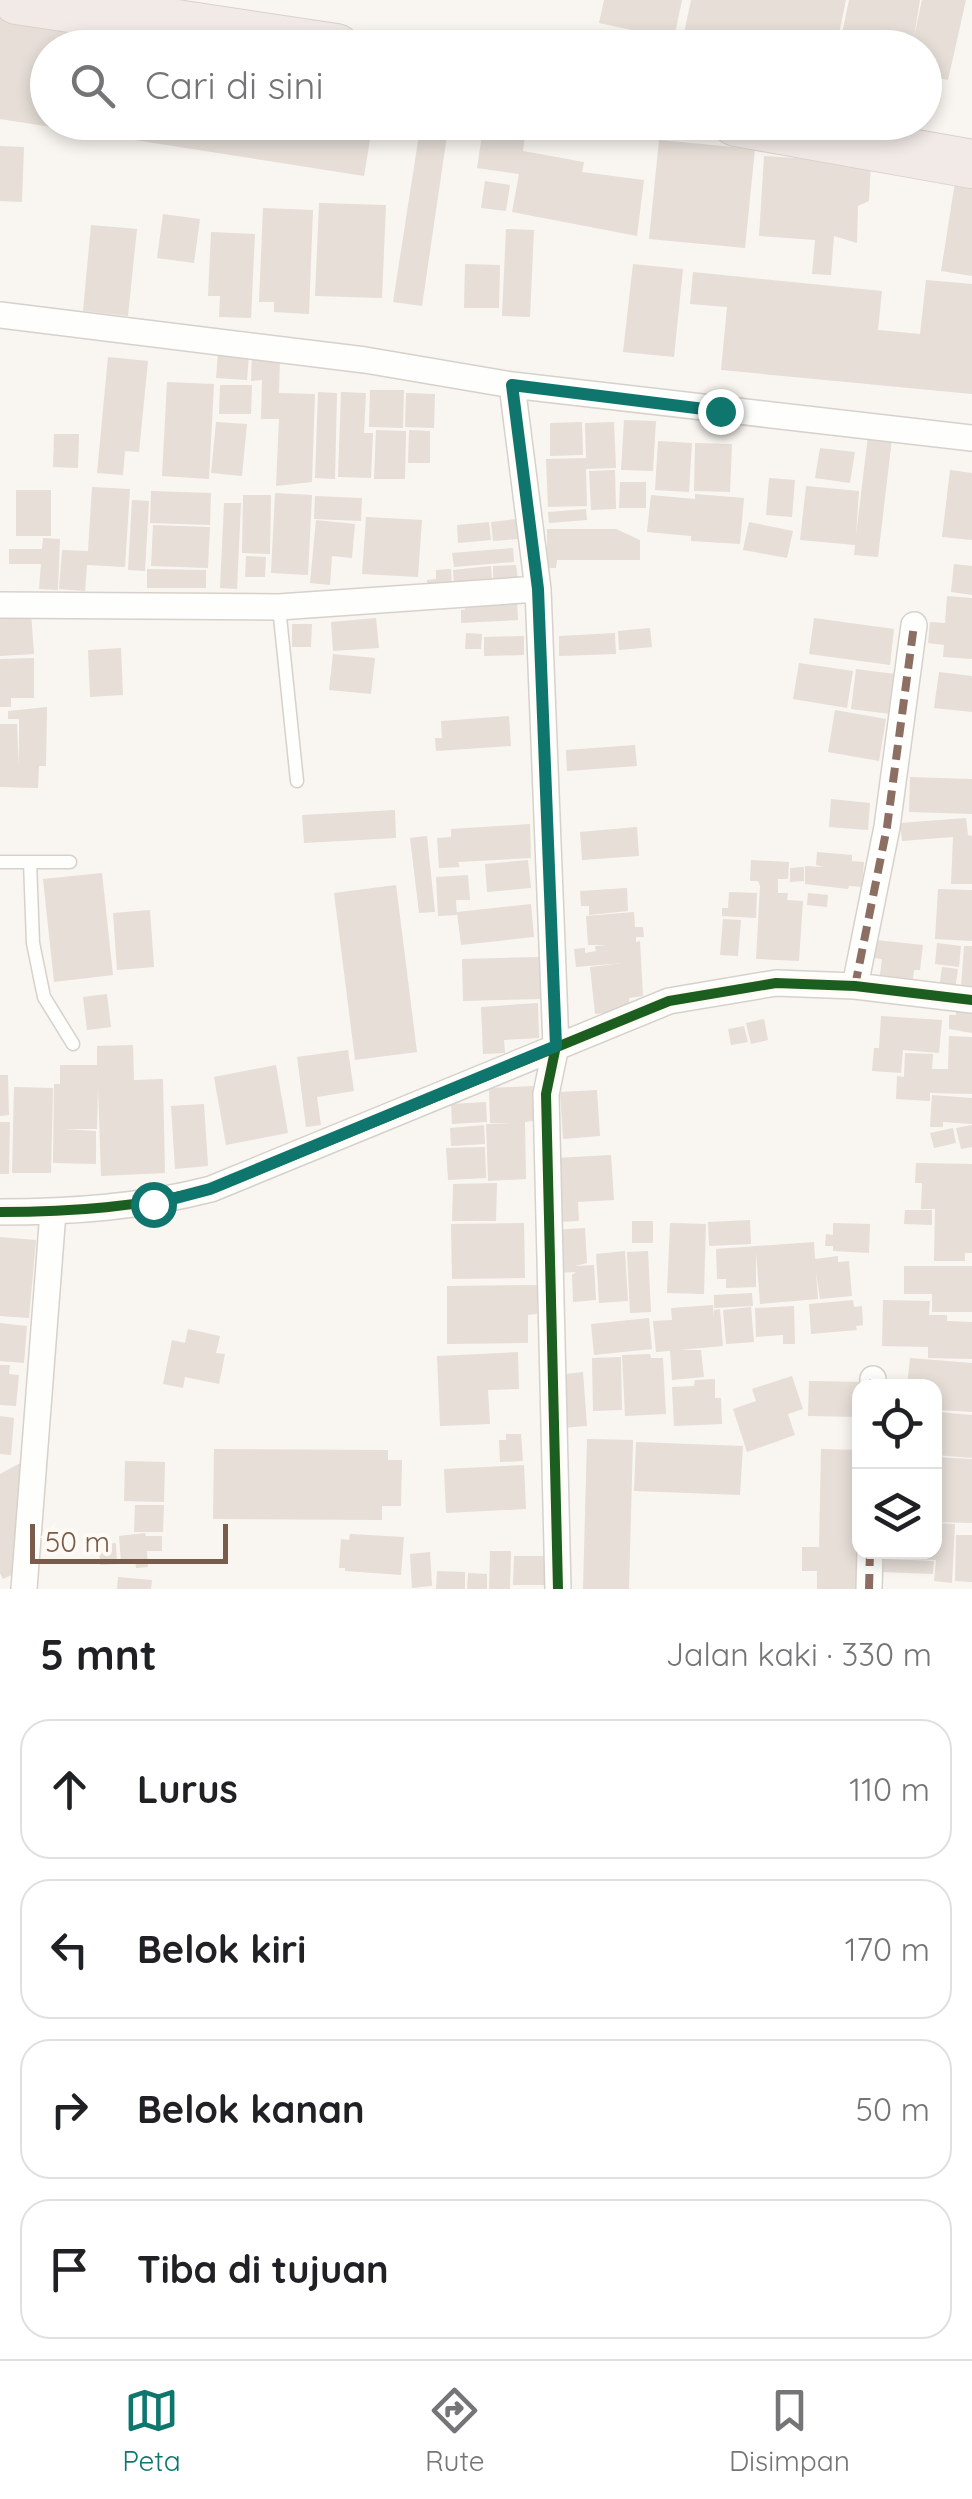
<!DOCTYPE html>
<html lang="id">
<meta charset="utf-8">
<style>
:root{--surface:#fff;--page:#f6f6f6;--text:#202124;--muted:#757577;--line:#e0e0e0;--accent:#0f766e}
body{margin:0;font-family:Quicksand,sans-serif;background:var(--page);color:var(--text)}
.controls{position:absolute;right:30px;bottom:30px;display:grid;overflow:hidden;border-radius:20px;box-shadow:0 5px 15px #0003}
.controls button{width:90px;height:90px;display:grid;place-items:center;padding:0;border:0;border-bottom:2px solid var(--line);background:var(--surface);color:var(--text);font:50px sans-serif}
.scale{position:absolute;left:30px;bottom:25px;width:198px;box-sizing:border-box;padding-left:10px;border:5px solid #7a5c4d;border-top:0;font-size:28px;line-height:35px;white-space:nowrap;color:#7a5c4d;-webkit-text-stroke:8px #fffaf3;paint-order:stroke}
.stop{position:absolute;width:30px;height:30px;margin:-22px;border:8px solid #0f766e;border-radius:50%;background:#fff}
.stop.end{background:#0f766e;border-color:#fff;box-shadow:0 2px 10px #0008}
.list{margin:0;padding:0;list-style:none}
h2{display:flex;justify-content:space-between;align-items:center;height:130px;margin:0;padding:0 40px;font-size:42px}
h2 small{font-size:32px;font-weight:400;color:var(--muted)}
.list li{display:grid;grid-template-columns:65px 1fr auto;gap:30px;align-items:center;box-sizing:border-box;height:140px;margin:0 20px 20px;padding:0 20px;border:2px solid var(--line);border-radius:30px}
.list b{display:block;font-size:38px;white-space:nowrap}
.list em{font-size:32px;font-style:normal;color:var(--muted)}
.icon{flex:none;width:55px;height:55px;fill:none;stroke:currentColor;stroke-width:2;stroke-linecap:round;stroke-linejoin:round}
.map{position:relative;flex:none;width:972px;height:1589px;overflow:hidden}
.search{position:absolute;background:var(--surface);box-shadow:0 5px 15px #0003;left:30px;right:30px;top:30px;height:110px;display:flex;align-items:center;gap:25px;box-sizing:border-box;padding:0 35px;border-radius:55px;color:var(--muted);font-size:38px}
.sheet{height:770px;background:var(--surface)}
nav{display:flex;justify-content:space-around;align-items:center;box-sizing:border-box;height:140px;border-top:2px solid var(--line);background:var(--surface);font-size:28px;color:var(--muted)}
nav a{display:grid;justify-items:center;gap:5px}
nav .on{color:var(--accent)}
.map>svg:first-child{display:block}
.building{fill:#e6ded7}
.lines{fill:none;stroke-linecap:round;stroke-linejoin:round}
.lane-casing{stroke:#d7d1cb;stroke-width:15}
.street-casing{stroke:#d7d1cb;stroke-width:28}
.highway-casing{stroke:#dad1cc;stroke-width:50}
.lane{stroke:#fefefd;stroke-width:12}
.street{stroke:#fefefd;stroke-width:25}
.highway{stroke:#f2eae7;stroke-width:48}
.quiet{stroke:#8d6e63;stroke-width:8;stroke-dasharray:15 8;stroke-linecap:butt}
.cycleway-casing{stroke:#fffaf3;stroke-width:16}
.cycleway{stroke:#1b5e20;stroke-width:10}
.route{stroke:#0f766e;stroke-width:12}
</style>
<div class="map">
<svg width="972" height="1589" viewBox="0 0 972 1589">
<rect width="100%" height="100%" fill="#f9f5f0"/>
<path class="building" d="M604,0H682L674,39L599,23Z
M691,0H846L836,48H681Z
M849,0H920L914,37L922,0H966L948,80L924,75V48H839Z
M0,14L204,48H48V122H373L364,176L0,119Z
M421,122H449L422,306L393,302Z
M484,122H527L523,151L584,162L582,172L644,180L637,236L512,212L519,174L477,168Z
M659,140L755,149L745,248L649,239Z
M0,146L24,147L22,202L0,201Z
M764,156L871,163L869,201L858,206L857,243L834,236L831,275L812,274L815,240L759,236Z
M956,176L972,178V276L941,271Z
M485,181L510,185L506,211L481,208Z
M319,203L386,205L382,298L315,296Z
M263,208L313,210L309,314L274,312V302H259Z
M163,214L200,219L194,263L157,258Z
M91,225L137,229L128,316L83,311Z
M506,229L534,230L530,317L502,316Z
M211,232L255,234L251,318L219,317L220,296H208Z
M465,264L500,265L499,308H464Z
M633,264L683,269L674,357L623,352Z
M693,272L882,291L878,330L920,334L926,280L972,284V394L721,370L727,307L690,304Z
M218,354L249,355L247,380L216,378Z
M252,356L280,357L279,393L315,394L312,482L276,486L279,419H261L262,380L251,381Z
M108,357L148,361L139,452L125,451L123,475L97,473Z
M167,382L214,384L209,479L162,476Z
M220,385H252L251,414H219Z
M370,390H404L403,428L369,427Z
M318,392L337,393L335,479L315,478Z
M341,392L366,393L364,433H373L371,478L338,477Z
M406,393L435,394L434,428L405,427Z
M624,420L656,421L653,471L621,470Z
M216,422L247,424L242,476L211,473Z
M582,422L583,455L550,456V423Z
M614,422L616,468L586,469L587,506L548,507L546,459L586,458L585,423Z
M376,430L406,431L405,479H374Z
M409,430L430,431V463H408Z
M54,434H79L78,468L53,467Z
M868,436L892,439L878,557L854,555L855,545L800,540L806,486L859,491L856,535Z
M658,441L692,443L689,492L655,490Z
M695,443L732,444L730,492L694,491Z
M820,448L855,452L850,483L815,478Z
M615,470L616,509L591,510L589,471Z
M950,470L972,473V540L942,537Z
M769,478L795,480L792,517L766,515Z
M620,482H646V508H619Z
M92,487L130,489L125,567L87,565L85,591L59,589L62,550L88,551Z
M16,490H51V536H16Z
M151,491L211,493L210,525L150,523Z
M275,493L312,495L308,575L271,573Z
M695,494L744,498L740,544L691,541V536L647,532L651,495L695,499Z
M243,495H271L270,554L242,553Z
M315,496L362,498L361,521L314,519Z
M132,500L149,501L145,571L128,570Z
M224,503H241L237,589L220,588Z
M586,509L587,520L549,523L548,512Z
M366,517L422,520L418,577L362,574Z
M516,519L518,539L493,541L491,522Z
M316,520L355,524L352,558L332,556L330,585L310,583Z
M489,522L491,540L458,543L457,525Z
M749,522L793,531L787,558L743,550Z
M153,525L210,527L208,568L151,566Z
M547,529H616L640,540V560H557L556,568H547Z
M43,538L60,539L58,590L39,589L41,564H9V549H42Z
M513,548L514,562L454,567L452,553Z
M246,556L266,557L265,577H245Z
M954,564L972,566V595L951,592Z
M516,565L518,580L493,582V566Z
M491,566L492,582L454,585L453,570Z
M147,569L206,570V588H147Z
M451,569L452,586L427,587V580L436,579V570Z
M947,596L972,598V659L943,657L944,645L928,643L930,622L945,623Z
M517,598L518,620L461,623V610H465L464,601Z
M31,613L34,654L0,656V616Z
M376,618L379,648L333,651L331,622Z
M814,618L894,629L890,665L809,654Z
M292,624H312L311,647H292Z
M650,628L652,647L619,650L618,631Z
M466,633L482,634L481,649H465Z
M615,633L616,654L559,656V636Z
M524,636V655L484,656V637Z
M121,648L123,695L90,697L88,650Z
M333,654L375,658L371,694L329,690Z
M34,658V698H11V707H0V659Z
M799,663L853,671L847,708L793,699Z
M856,669L895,674L890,714L851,709Z
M939,672L972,676V712L934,708Z
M47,707L46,766H39L38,788L0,787V724H17L19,767V719H8V711Z
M835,710L886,719L879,761L828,752Z
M509,716L511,746L436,751L435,738H442L441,721Z
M635,745L637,766L567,771L566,750Z
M910,777L972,779V814L909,812Z
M831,799L870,803L868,830L829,827Z
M395,810L396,838L304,843L302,815Z
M966,818L968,835L972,836V884H951L953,837L902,841L900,823Z
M530,824L531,858L458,862L460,867L439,868L437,838L451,837V829Z
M637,827L639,856L582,860L580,832Z
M427,836L435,912L419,913L410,838Z
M817,852L852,855V861L864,862L862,887L849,886L848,889L805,884V866L823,867L816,865Z
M528,860L531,888L487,892L485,864Z
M751,860L789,862L788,879H778V893H788L787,900L803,901L799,961L756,959L760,886L758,881H750Z
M804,867V881L790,882V868Z
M102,873L113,975L54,982L43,879Z
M468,875L470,900H456L457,915L438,916L436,877Z
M396,885L417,1052L355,1060L334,893Z
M627,888L628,911L589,915V906H581L580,891Z
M938,889L972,890V941L935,939Z
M729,892L757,893L756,918L722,916V908H728Z
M808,893L828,895L827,907L807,905Z
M531,904L534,937L461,945L457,912Z
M150,910L154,967L117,970L113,913Z
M634,912L635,927H643L644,937H636V942L640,941L643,996L629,998L630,1010L595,1014L590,967L623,963L576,967L574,949L585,948V953L596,951L595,946L608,945H588L586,916Z
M723,919L741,920L738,956L720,955Z
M876,940L923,945L920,970H914L913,979L880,975L882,959L874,958Z
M937,943L961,946L959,967L935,964Z
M964,946H972V988H961Z
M541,957L542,999L463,1001L462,959Z
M942,967L958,969L955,990L939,988Z
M107,994L111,1027L87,1030L83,997Z
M538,1003L539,1038L504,1040L505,1053L483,1054L481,1007Z
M956,1010H972V1033L949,1029V1015H956Z
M881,1016L942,1020L939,1053L903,1050L901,1073L872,1071L874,1048H879Z
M764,1019L768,1040L751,1044L746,1023Z
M744,1026L748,1042L731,1045L728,1029Z
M949,1036L972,1037V1094L930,1093V1101L896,1099L897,1076L904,1077L905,1053L933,1054L932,1069H948Z
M133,1045L134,1080L163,1079L165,1173L101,1176L98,1087L97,1129H63L96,1131V1164L53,1163L54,1084H60V1065H97V1046Z
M348,1050L354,1091L317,1097L321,1125L306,1127L297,1057Z
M276,1065L288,1133L226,1145L214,1077Z
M0,1075H8L9,1115L0,1116Z
M533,1086V1121L525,1122L526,1179L488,1181L486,1124L514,1123H490L489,1088Z
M14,1087L53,1088L51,1173H12Z
M597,1090L600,1136L563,1139L560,1092Z
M932,1095L972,1098V1124L943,1122V1127H930Z
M486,1102L487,1122L452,1124L451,1104Z
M204,1104L208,1166L175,1169L171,1106Z
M0,1122H10L9,1174H0Z
M484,1125L485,1144L451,1146L450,1128Z
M972,1125V1147L961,1149L956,1128Z
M953,1128L956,1143L934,1148L930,1133Z
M485,1147L486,1178L448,1180L446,1148Z
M611,1155L614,1200L578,1202L579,1221L559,1222L555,1158Z
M916,1163L972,1164V1253H965V1261H934L935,1209H921L922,1183H915Z
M497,1183L496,1221H452L453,1184Z
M905,1210H932V1225L904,1224Z
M750,1220L751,1244L709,1246L708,1222Z
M632,1221H653V1243H632Z
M524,1223L525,1278L452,1279L451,1224Z
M670,1223L706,1224L704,1294L667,1293Z
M833,1223L870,1224L869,1253L833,1251V1246H825L826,1234L833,1235Z
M585,1228L587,1263L575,1266L594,1265L596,1300L573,1302L572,1275L576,1272L555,1273L552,1230Z
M0,1237L36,1240L29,1318L0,1316Z
M814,1242L815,1259L838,1256V1262L849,1261L852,1296L820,1299L816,1272L818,1299L760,1304L756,1252V1287L726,1288V1279H717L716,1249Z
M625,1251L628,1301L599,1303L596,1254Z
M648,1251L651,1312L630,1313L627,1252Z
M904,1266H972V1312H932V1294H904Z
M537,1285V1314L528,1315V1343L447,1344V1286Z
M752,1293L753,1306L714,1308V1295Z
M853,1300L854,1307L862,1306L863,1325L856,1326L857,1330L811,1334L809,1304Z
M883,1300L930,1301L929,1315H947V1321L972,1322V1359L928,1358V1347L882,1346Z
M713,1305L714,1319V1310L720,1309L723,1346L679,1350H701L704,1377L672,1380L670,1351L656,1352L653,1321L672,1320L671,1308Z
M794,1306L795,1344H783V1335L756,1337L755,1308Z
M751,1307L754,1342L726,1344L723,1310Z
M649,1318L652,1349L594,1355L591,1324Z
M0,1323L27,1326L24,1363L0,1361Z
M188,1329L220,1336L216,1353L225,1354L219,1384L185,1377L183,1388L163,1384L172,1340L185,1343Z
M518,1352L519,1389L488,1390L490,1424L440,1426L437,1356Z
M650,1354L651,1358H663L666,1414L625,1416L622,1355Z
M621,1357L622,1410L593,1411L592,1358Z
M910,1358L972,1363V1412L940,1410L941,1399H934V1386H907Z
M0,1365H10L9,1374L19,1375L16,1406L0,1405Z
M583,1372L587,1426L561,1428L556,1375Z
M792,1376L803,1409L788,1414L795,1435L747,1452L733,1409L756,1401L752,1389Z
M715,1379V1398H721L722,1424L674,1426L672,1387L694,1386L695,1380Z
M809,1381L862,1382L860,1417L808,1416Z
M938,1412L972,1415V1458L935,1455Z
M0,1416L14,1418L11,1455L0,1454Z
M506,1434H521L523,1461L500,1462L499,1440H506Z
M587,1439L633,1440L629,1589H583Z
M636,1442L743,1446L740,1495L634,1491Z
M214,1449L388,1450V1460H402L401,1506H382V1520L213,1519Z
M821,1449L860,1450V1552L865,1589H817V1571H802V1547H819Z
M935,1457L972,1459V1523L934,1522Z
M26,1460L20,1571L3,1579L0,1573V1474Z
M125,1461L165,1462L164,1502L124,1501Z
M524,1465L526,1509L446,1513L444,1469Z
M135,1505H164L163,1532H134Z
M934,1523L955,1524L952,1583L934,1581L936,1560L874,1557V1552L934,1551Z
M145,1533L146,1536H162V1551H147L148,1567L136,1568L135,1560L121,1562L119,1536Z
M350,1534L404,1537L401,1575L345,1571V1568H339L341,1539L349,1540Z
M956,1535H972V1582L955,1581Z
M116,1543L117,1564L100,1565L99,1544Z
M490,1551H511L510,1589H489Z
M430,1552L432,1586L412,1588L410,1554Z
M514,1556H550L549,1585H513Z
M884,1559L934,1561L933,1574L883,1572Z
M437,1571L465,1572V1589H436Z
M468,1573L487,1574V1589H467Z
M118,1577L152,1580L151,1589H117Z"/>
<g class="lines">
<g class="lane-casing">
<path id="lane" d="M279,607L297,781
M0,862H70
M30,862L33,943L44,997L73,1044"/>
</g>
<g class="street-casing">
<path id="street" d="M0,315L365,360L512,385L972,438
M512,385L538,589L556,1046L546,1094L558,1589
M0,605L279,607L538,589
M855,986L887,827L914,625
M0,1212C72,1212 141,1207 211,1189L669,1001L776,983L855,986L972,1000
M873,1386V1379
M24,1589L53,1212
M869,1589L870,1552"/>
</g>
<g class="highway-casing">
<path id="highway" d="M17,0L336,48
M736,122L972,164"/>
</g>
<use href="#lane" class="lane"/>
<use href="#street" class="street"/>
<use href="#highway" class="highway"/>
<path class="quiet" d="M855,986L887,827L914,625
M873,1386V1379
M869,1589L870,1552"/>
<g class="cycleway-casing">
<path id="cycleway" d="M512,385L538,589L556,1046L546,1094L558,1589
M0,1212C72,1212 141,1207 211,1189L669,1001L776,983L855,986L972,1000"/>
</g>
<use href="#cycleway" class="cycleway"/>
</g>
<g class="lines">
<path class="route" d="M153,1204L210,1189L556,1046L538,589L512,385L720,411"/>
</g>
</svg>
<div class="controls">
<button><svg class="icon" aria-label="locate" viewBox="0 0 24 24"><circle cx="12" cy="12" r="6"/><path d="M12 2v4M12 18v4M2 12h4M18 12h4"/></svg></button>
<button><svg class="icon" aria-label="layers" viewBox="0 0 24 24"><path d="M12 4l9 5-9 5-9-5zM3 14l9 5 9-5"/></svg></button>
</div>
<div class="scale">50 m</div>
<div class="stop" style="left:153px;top:1204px"></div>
<div class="stop end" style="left:720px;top:411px"></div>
<div class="search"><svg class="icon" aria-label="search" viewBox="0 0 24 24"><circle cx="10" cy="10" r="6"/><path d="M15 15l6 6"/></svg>Cari di sini</div>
</div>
<section class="sheet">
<h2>5 mnt<small>Jalan kaki · 330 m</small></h2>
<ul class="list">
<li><svg class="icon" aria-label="ahead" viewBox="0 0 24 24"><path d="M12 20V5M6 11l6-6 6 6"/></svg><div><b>Lurus</b></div><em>110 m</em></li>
<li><svg class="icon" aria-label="left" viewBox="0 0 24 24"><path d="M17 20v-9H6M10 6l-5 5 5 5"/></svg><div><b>Belok kiri</b></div><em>170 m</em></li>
<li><svg class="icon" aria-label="right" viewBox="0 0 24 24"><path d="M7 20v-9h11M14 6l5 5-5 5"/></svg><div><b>Belok kanan</b></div><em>50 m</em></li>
<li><svg class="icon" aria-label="arrive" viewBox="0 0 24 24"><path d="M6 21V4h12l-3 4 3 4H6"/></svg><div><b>Tiba di tujuan</b></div></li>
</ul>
</section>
<nav>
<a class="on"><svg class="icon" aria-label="map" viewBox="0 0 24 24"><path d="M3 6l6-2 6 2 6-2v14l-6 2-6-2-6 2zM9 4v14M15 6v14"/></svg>Peta</a>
<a><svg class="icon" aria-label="directions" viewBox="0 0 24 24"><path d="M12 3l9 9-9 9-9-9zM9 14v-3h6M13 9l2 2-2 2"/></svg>Rute</a>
<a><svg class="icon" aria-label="saved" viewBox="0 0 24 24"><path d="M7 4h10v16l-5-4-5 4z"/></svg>Disimpan</a>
</nav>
